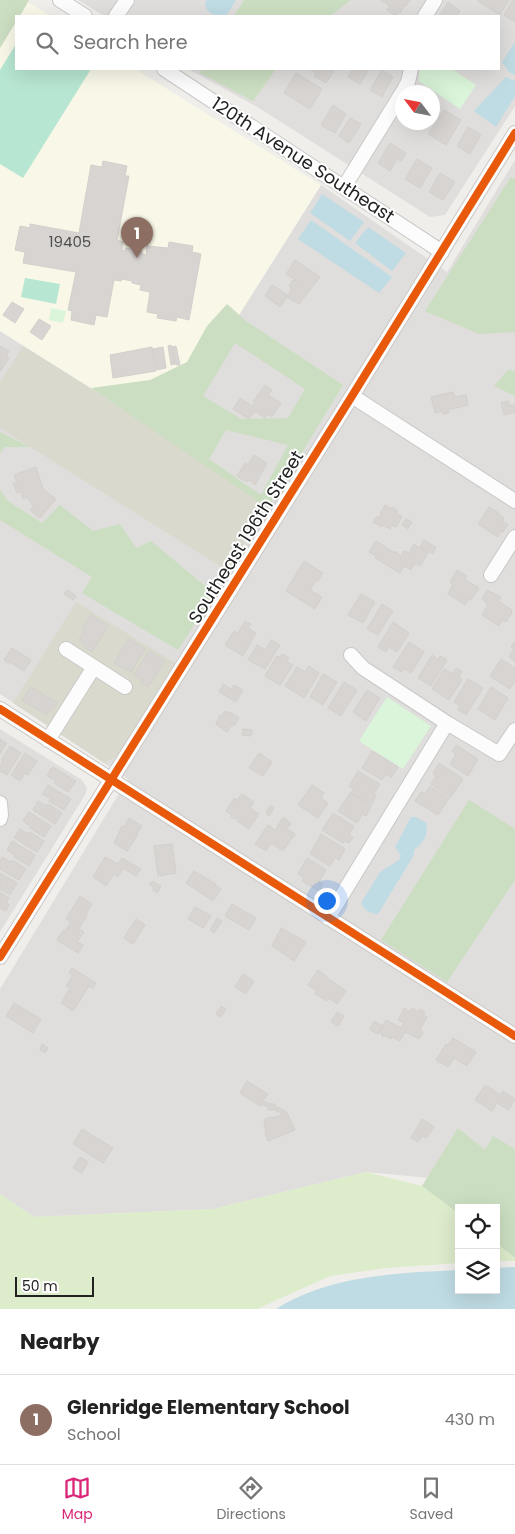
<!DOCTYPE html>
<style>
:root{--surface:#fff;--page:#f2f2f2;--text:#222;--muted:#767676;--line:#e0e0e0;--accent:#db2777}
body{margin:0;font-family:Poppins,sans-serif;background:var(--page);color:var(--text)}
.controls{position:absolute;right:15px;bottom:15px;display:grid;overflow:hidden;border-radius:0px;box-shadow:0 5px 20px #0002}
.controls button{width:45px;height:45px;display:grid;place-items:center;padding:0;border:0;border-bottom:1px solid var(--line);background:var(--surface);color:var(--text);font:25px sans-serif}
.compass{position:absolute;left:395px;top:85px;width:45px;height:45px;border-radius:50%;background:var(--surface);box-shadow:0 5px 20px #0002;rotate:302deg}
.scale{position:absolute;left:15px;bottom:12px;width:79px;box-sizing:border-box;padding-left:5px;border:2px solid #222;border-top:0;font-size:14px;line-height:18px;white-space:nowrap;color:#222;-webkit-text-stroke:4px #fff;paint-order:stroke}
.you{position:absolute;left:326px;top:900px;width:18px;height:18px;margin:-12px;border:4px solid #fff;border-radius:50%;background:#1a73e8;box-shadow:0 0 0 8px #1a73e833}
.badge{display:grid;place-items:center;width:32px;height:32px;border-radius:50%;background:var(--accent);color:#fff;font-size:16px;font-weight:700}
.pin{position:absolute;translate:-50% -41px;filter:drop-shadow(0 1px 2px #0008)}
.pin::after{content:'';position:absolute;top:26px;width:18px;height:15px;background:inherit;clip-path:polygon(0 0,100% 0,50% 100%)}
.list{margin:0;padding:0;list-style:none}
h2{display:flex;justify-content:space-between;align-items:center;height:65px;margin:0;padding:0 20px;font-size:21px}
h2 small{font-size:16px;font-weight:400;color:var(--muted)}
.list li{display:grid;grid-template-columns:32px 1fr auto;gap:15px;align-items:center;box-sizing:border-box;height:90px;padding:0 20px;border-top:1px solid var(--line)}
.list b{display:block;font-size:19px;white-space:nowrap}
.list p{margin:0;font-size:16px;white-space:nowrap;color:var(--muted)}
.list em{font-size:16px;font-style:normal;color:var(--muted)}
.icon{flex:none;width:28px;height:28px;fill:none;stroke:currentColor;stroke-width:2;stroke-linecap:round;stroke-linejoin:round}
.map{position:relative;flex:none;width:515px;height:1309px;overflow:hidden}
.search{position:absolute;background:var(--surface);box-shadow:0 5px 20px #0002;left:15px;right:15px;top:15px;height:55px;display:flex;align-items:center;gap:12px;box-sizing:border-box;padding:0 18px;border-radius:0px;color:var(--muted);font-size:19px}
.sheet{height:155px;background:var(--surface)}
nav{display:flex;justify-content:space-around;align-items:center;box-sizing:border-box;height:70px;border-top:1px solid var(--line);background:var(--surface);font-size:14px;color:var(--muted)}
nav a{display:grid;justify-items:center;gap:2px}
nav .on{color:var(--accent)}
.map>svg:first-child{display:block}
.residential{fill:#dfdedc;fill-rule:evenodd}
.education{fill:#f8f7e8}
.construction{fill:#d9d9cd}
.grass{fill:#ddeccb}
.forest{fill:#cbdec1;fill-rule:evenodd}
.park{fill:#daf5da}
.pitch{fill:#b7e6d2}
.water{fill:#bfdbe3}
.building{fill:#d7d4d2;stroke:#d3d0cc}
.lines{fill:none;stroke-linecap:round;stroke-linejoin:round}
.minor-casing{stroke:#c9c8c7;stroke-width:16}
.minor{stroke:#fdfcfc;stroke-width:14}
.cycleway-casing{stroke:#fff;stroke-width:11}
.cycleway{stroke:#e8590c;stroke-width:8}
.labels{text-anchor:middle;stroke-width:4;stroke-linejoin:round;paint-order:stroke}
.number-label{font-size:15px;fill:#4f4e4e}
.street-label{font-size:18px;fill:#222;stroke:#fff}
</style>
<div class="map">
<svg width="515" height="1309" viewBox="0 0 515 1309">
<rect width="100%" height="100%" fill="#f0eeeb"/>
<path class="residential" d="M78,0H515V106L445,215L430,217L259,108L188,69H499V16H104ZM402,92H432V122H402Z
M515,160V1186L366,1172L213,1209L34,1217L0,1194V989L128,779L0,694V331L164,434L321,185L447,272Z
M0,729L82,780L87,788L85,795L0,932Z"/>
<path class="education" d="M28,2L51,16H20Z
M16,22V69H135L321,185L164,434L0,331V48Z"/>
<path class="construction" d="M23,346L271,501L228,571L0,428V382Z
M76,602L177,664L117,756L104,763L13,703Z"/>
<path class="grass" d="M366,1172L422,1186L459,1214V1263L386,1268L330,1276L257,1309H0V1194L34,1217L213,1209Z
M496,1243L515,1258V1261H496Z"/>
<path class="forest" d="M0,0H29L20,16H16V22L0,48Z
M244,0H351L330,16H234Z
M202,69H276L253,101L200,73Z
M511,177L515,179V332L479,334L425,311Z
M227,304L246,321L343,385L268,508L91,388L150,380L187,362L207,326ZM235,343L305,389L288,418L241,419L203,396ZM226,430L288,445L261,495L209,459Z
M509,369L515,372V396L494,386Z
M0,432L30,447H5L0,453Z
M0,490L8,501L42,523L60,505L93,531L120,524L136,548L151,541L204,585L218,587L178,650L82,593L92,577L0,520Z
M469,800L515,829V880L447,982L381,940Z
M458,1128L485,1150L493,1136L515,1149V1258L496,1243V1208H459V1214L422,1186Z"/>
<path class="park" d="M420,69H452L476,85L460,109L419,81Z
M51,308L66,311L63,323L49,320Z
M387,697L431,726L403,769L359,741Z"/>
<path class="pitch" d="M16,44V69H91L23,178L0,164V70Z
M25,278L60,284L56,304L21,297Z"/>
<path class="water" d="M207,0H236L226,16C216,16 207,15 205,4Z
M515,42V75L509,72L502,62Z
M506,77L515,81V96L496,127L474,111Z
M322,194L364,222L350,241L310,213Z
M311,220L392,277L379,293L298,239Z
M368,227L406,253L392,271L355,243Z
M411,817H416L426,823C429,835 423,843 414,850V855L378,914C370,914 364,910 361,903L380,872L399,860L401,855L395,847Z
M515,1267V1309H276C330,1275 397,1273 459,1270V1290H496V1268Z"/>
<path class="building" d="M380,0H410L406,6L405,5L400,13L399,12L396,16L387,10L390,6Z
M478,0H509L500,15L478,1Z
M513,0H515V22L504,15Z
M448,2L460,11L457,16H439Z
M309,69H335L326,83L314,76L316,73Z
M353,69H369L360,84L348,77Z
M382,70L393,77L382,97L370,90Z
M296,73L322,89L310,109L284,93Z
M333,105L346,114L335,133L321,125Z
M444,110L461,120L446,145L428,134Z
M350,118L361,124L349,143L339,136Z
M468,127L481,135L470,154L457,146Z
M390,143L406,153L401,161L397,159L390,171L378,163Z
M417,159L432,168L420,188L405,179Z
M103,161L127,166L125,176H129L117,240L123,242L122,250L125,251V248L130,249L131,242L140,243L138,251H142V254L146,255L147,246L168,248L169,242L193,246L192,252L201,254L189,320L177,317L176,321L157,318L158,314L147,312L150,292L140,290L141,285L132,283V281L122,279L121,281L114,280L107,317L96,315L94,325L71,320L72,311L68,310L76,272L23,263L25,252L15,250L20,226L30,228V224L79,233L91,165L102,167Z
M440,173L455,182L443,200L429,192Z
M295,260L320,277L299,304L287,297L280,307L265,296L272,285L288,295L292,288L289,286L293,280L297,281L286,274Z
M12,302L24,309L15,323L3,315Z
M39,319L51,326L42,340L30,332Z
M171,345L175,364L171,365L168,346Z
M0,346L9,351L6,356L9,358L0,372Z
M176,346L180,365H176L172,347Z
M152,347L156,371L113,378L110,355Z
M163,347L166,368L157,370L153,349Z
M265,385L272,390L268,395L281,403L272,417L267,414L265,418L255,411L249,419L233,409L240,398L252,406L255,403L253,402Z
M453,392L455,397L466,395L468,405L448,410L449,413L443,414L442,411L435,413L431,397Z
M508,401L509,406L514,405L515,412L504,415L501,403Z
M254,455L267,463L255,485L249,480L247,482L237,476L245,463L248,465Z
M36,467L43,489L56,499L40,518L30,510L33,506L27,497L23,499L21,491L17,493L13,483L17,482L14,475Z
M385,505L391,509L392,507L398,511L394,517L396,518L398,514L402,517L396,527L392,525L390,529L383,525L382,527L373,522L376,517L379,518L381,514L380,513Z
M489,507L499,513L498,514L504,518L502,521L508,524L503,532L501,531L498,537L478,524Z
M406,519L412,522L408,529L402,525Z
M424,540L436,547L433,554L420,547Z
M376,541L395,553L396,551L401,556L404,551L409,553L414,544L428,553L420,566L415,563L411,570L404,566L400,573L375,558L376,556L369,552Z
M304,561L323,573L318,581L316,580L310,590L322,597L315,609L286,591Z
M457,570L467,576L465,580L479,588L471,600L469,599L465,605L448,594L453,584L450,582Z
M67,590L76,596L73,600L64,594Z
M487,590L501,597L498,601L512,610L511,612L512,613L506,622L502,620L499,626L482,615L488,605L482,599Z
M361,594L375,602L363,623L348,615Z
M382,604L393,611L378,635L367,629Z
M91,615L108,626L92,652L83,646L85,644L79,640L85,630L82,628Z
M245,621L251,624L248,628L256,633L243,656L225,645L234,631L238,633Z
M393,622L409,633L397,652L389,647L386,652L378,647Z
M129,639L145,649L131,672L128,670L127,671L114,663Z
M271,640L280,645L265,669L248,660L257,645L266,650Z
M515,641V661L509,657L514,649L511,647Z
M409,642L424,652L411,673L404,669L402,672L393,667Z
M12,648L31,660L24,671L10,662L9,663L4,660Z
M149,651L165,661L148,687L141,683L142,680L134,675Z
M282,654L289,658L287,662L293,665L280,685L265,676L277,656L280,657Z
M432,655L438,659L440,656L447,660L431,686L418,678Z
M501,659L515,668V681L510,689L490,676Z
M309,666L319,673L304,698L285,686L297,667L305,672Z
M456,668L462,671L459,678L462,680L449,700L432,689L444,669L453,674Z
M323,674L337,682L323,705L310,697Z
M468,679L483,688L466,715L458,710L460,706L454,702Z
M344,682L357,690L341,716L328,708Z
M223,684L231,689L234,685L243,690L236,702L219,692Z
M31,687L57,703L52,711L50,709L46,715L22,700Z
M491,687L508,698L495,720L478,709Z
M367,690L380,698L366,721L353,712Z
M225,711L229,713L230,712L239,718L234,726L232,724L227,732L216,724L220,715L222,716Z
M243,729L252,730L251,736L242,735Z
M0,739L7,743L0,754Z
M456,745L478,759L468,776L450,764L456,754L452,751Z
M10,746L21,753L7,775L0,771V765L3,761L1,760Z
M372,751L398,767L391,778L386,774L382,780L362,768Z
M25,753L37,761L28,775L25,773L20,781L11,775Z
M259,753L272,762L263,776L249,768Z
M439,763L463,779L451,797L431,784L436,776L433,774Z
M53,767L76,781L68,792L54,783L56,781L47,776L51,768L52,769Z
M358,771L380,784L374,794L376,796L371,805L351,793L354,789L349,786Z
M48,785L71,799L64,810L49,801L51,799L42,794Z
M312,785L324,793L321,798L328,803L318,818L298,805Z
M430,786L449,798L438,815L415,801L421,792L425,794Z
M350,793L371,807L366,816L362,814L357,823L338,811Z
M242,794L254,802L250,808L259,814L249,829L237,821L239,819L236,817L235,819L231,817L232,815L226,811L234,798L237,800Z
M38,801L46,806L48,804L62,813L55,824L33,810Z
M270,806L274,808L269,816L266,813Z
M29,812L51,826L44,837L30,828L31,827L23,821Z
M333,813L354,826L349,835L353,837L349,843L345,841L343,843L322,830Z
M283,817L291,823L287,829L295,834L283,851L271,843L266,851L255,844L268,825L275,830Z
M129,818L142,826L137,834L138,835L127,851L114,843L122,826L124,827Z
M20,829L28,834L30,832L44,841L37,852L14,838Z
M321,834L345,849L339,860L335,857L330,866L310,854Z
M12,841L35,855L29,866L14,857L15,855L7,850Z
M172,844L176,873L158,876L154,846Z
M2,857L11,862L12,860L26,869L19,880L0,869V861Z
M105,857L118,864L122,858L141,869L136,876L123,868L118,877L114,874L106,886L93,877Z
M307,858L326,870L319,882L323,884L319,891L302,881L304,878L298,874Z
M194,871L216,884L215,885L221,889L213,901L186,883Z
M0,873L17,883L10,895L0,889Z
M152,881L161,886L157,893L153,890L154,887L149,884Z
M0,892L9,898L6,903L9,905L6,911L0,908Z
M80,896L92,904L86,914L87,915L79,929L84,932L77,942L83,945L78,953L57,940L63,930L65,931L71,922L66,919Z
M232,904L256,918L249,930L225,916Z
M195,907L211,916L203,928L188,919Z
M217,918L222,921L214,933L210,930Z
M136,919L145,925L133,944L124,938Z
M281,928L306,942L294,961L272,946Z
M72,968L96,983L93,988L89,986L73,1011L61,1003L70,988L66,986L73,975L69,973Z
M318,970L327,977V978L346,991L337,1004L329,998L327,1001L315,994L317,991L308,985Z
M243,974L254,981L246,994L235,987Z
M14,1003L41,1019L33,1033L6,1016Z
M221,1006L226,1009L221,1017L216,1014Z
M404,1008L410,1012L412,1008L418,1012L420,1009L425,1012L423,1015L427,1017L420,1030L423,1032L419,1039L405,1032L400,1041L392,1037L391,1039L384,1035L383,1037L381,1035L382,1034L380,1032L386,1020L401,1028L404,1023L398,1020Z
M337,1012L344,1016L338,1026L331,1022Z
M374,1021L383,1026L378,1034L370,1030Z
M453,1038L476,1052L467,1066L454,1058L448,1067L436,1060L446,1044L448,1045Z
M42,1044L48,1048L45,1053L40,1050Z
M247,1081L268,1094L263,1101L270,1104H275L276,1107L284,1110L285,1112H287L295,1130L268,1141L265,1133H267L266,1132L264,1123L265,1119L270,1117L272,1118L282,1115L281,1113L275,1110H269L268,1107L261,1104L260,1106L240,1093Z
M485,1085L501,1095L503,1091L515,1099L509,1110L497,1103L492,1111L475,1100Z
M422,1119L434,1127L426,1138L423,1136L418,1142L411,1138Z
M82,1129L113,1148L103,1163L73,1144Z
M80,1157L88,1162L82,1173L73,1168Z"/>
<g class="lines">
<g class="minor-casing">
<path id="minor" d="M60,0L85,16
M116,16L127,0
M425,16L435,0
M164,69L442,252
M403,92L408,82L411,69
M344,187L402,93
M352,396L515,501
M491,575L515,537
M66,649L125,687
M351,655L363,668L447,723L499,754L515,730
M0,709L515,1036
M48,740L94,667
M0,803L1,815L0,819
M328,918L447,723
M0,957L352,396L515,133"/>
</g>
<use href="#minor" class="minor"/>
<g class="cycleway-casing">
<path id="cycleway" d="M0,709L515,1036
M0,957L352,396L515,133"/>
</g>
<use href="#cycleway" class="cycleway"/>
</g>
<g class="labels">
<g class="number-label">
<text x="70" y="247">19405</text>
</g>
<g class="street-label">
<text transform="translate(303 160) rotate(33)" y="6">120th Avenue Southeast</text>
<text transform="translate(246 537) rotate(-58)" y="6">Southeast 196th Street</text>
</g>
</g>
</svg>
<div class="controls">
<button><svg class="icon" aria-label="locate" viewBox="0 0 24 24"><circle cx="12" cy="12" r="6"/><path d="M12 2v4M12 18v4M2 12h4M18 12h4"/></svg></button>
<button><svg class="icon" aria-label="layers" viewBox="0 0 24 24"><path d="M12 4l9 5-9 5-9-5zM3 14l9 5 9-5"/></svg></button>
</div>
<svg class="compass" viewBox="-18 -18 36 36"><path d="M0-13l5 13h-10z" fill="#e53935"/><path d="M0 13l5-13h-10z" fill="#767676"/></svg>
<div class="scale">50 m</div>
<div class="you"></div>
<div class="pin badge" style="left:137px;top:258px;background:#8d6e63">1</div>
<div class="search"><svg class="icon" aria-label="search" viewBox="0 0 24 24"><circle cx="10" cy="10" r="6"/><path d="M15 15l6 6"/></svg>Search here</div>
</div>
<section class="sheet">
<h2>Nearby<small></small></h2>
<ul class="list">
<li><span class="badge" style="background:#8d6e63">1</span><div><b>Glenridge Elementary School</b><p>School</p></div><em>430 m</em></li>
</ul>
</section>
<nav>
<a class="on"><svg class="icon" aria-label="map" viewBox="0 0 24 24"><path d="M3 6l6-2 6 2 6-2v14l-6 2-6-2-6 2zM9 4v14M15 6v14"/></svg>Map</a>
<a><svg class="icon" aria-label="directions" viewBox="0 0 24 24"><path d="M12 3l9 9-9 9-9-9zM9 14v-3h6M13 9l2 2-2 2"/></svg>Directions</a>
<a><svg class="icon" aria-label="saved" viewBox="0 0 24 24"><path d="M7 4h10v16l-5-4-5 4z"/></svg>Saved</a>
</nav>
